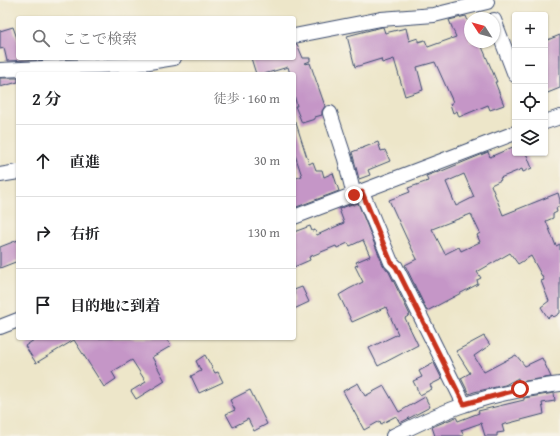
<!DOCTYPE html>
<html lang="ja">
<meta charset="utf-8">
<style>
:root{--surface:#fff;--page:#f2f2f2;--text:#202124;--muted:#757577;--line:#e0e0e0}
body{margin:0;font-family:"Gentium Book Plus","Noto Serif JP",serif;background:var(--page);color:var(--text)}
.controls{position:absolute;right:12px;top:12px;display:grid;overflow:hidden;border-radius:4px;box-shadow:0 1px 3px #0004}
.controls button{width:36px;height:36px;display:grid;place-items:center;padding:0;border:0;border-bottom:1px solid var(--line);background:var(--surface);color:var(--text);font:20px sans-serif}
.compass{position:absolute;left:464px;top:12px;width:36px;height:36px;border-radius:50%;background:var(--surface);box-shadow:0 1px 3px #0004;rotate:306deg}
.stop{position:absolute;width:12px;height:12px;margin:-9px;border:3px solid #c8321e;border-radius:50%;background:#fff}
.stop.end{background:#c8321e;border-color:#fff;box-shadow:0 1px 4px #0008}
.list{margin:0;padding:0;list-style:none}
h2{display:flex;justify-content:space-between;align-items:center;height:52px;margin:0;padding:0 16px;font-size:17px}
h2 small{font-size:13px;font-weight:400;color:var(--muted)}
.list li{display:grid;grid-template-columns:26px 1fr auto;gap:12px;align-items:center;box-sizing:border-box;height:72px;padding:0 16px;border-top:1px solid var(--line)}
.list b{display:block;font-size:15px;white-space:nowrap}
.list em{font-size:13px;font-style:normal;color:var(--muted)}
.icon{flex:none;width:22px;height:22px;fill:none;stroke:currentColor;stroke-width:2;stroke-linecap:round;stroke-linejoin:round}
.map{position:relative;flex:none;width:560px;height:436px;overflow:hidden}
.search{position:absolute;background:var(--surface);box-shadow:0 1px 3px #0004;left:16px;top:16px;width:280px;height:44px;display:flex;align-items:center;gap:10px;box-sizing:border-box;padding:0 14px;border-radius:4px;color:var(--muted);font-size:15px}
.panel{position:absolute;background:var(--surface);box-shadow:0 1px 3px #0004;left:16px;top:72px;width:280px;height:268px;border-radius:4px}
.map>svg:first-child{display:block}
.building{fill:#c596c7;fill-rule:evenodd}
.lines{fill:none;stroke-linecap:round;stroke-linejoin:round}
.street-casing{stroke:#3a4a6e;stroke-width:16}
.street{stroke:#fff;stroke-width:14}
.route{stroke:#c8321e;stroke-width:5}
</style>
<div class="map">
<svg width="560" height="436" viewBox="0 0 560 436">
<rect width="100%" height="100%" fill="#f7f3e8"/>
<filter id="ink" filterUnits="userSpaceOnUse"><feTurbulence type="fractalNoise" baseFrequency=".025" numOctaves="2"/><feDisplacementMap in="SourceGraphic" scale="8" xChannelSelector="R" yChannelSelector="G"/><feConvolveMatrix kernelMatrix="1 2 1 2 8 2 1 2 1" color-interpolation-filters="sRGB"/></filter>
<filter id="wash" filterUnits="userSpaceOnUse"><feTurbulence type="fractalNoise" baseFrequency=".012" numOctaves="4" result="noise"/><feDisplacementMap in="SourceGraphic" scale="16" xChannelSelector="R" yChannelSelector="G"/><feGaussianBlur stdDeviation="0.9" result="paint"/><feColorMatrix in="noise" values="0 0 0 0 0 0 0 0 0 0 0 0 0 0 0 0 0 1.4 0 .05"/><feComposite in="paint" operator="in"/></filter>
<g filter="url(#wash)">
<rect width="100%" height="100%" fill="#ede6c9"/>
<g id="blocks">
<path class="building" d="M466,16L470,26V42H480L497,82H495L504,105L490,110L488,105L459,117L457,111L453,113L450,104L453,102L435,62L417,67L423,90L405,96L394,59L382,63L381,59L355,67L347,36L382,27H383L385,33L406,28L409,41L418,38V42L425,40L428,47L456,37L449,20Z
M13,27L18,41V58H49V59L7,61L4,48L0,49V31Z
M560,35V88L545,94V41Z
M294,44H297L303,58H310V61L305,63V64L310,63L325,106L322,111V115L315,117V119L302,123L295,106H297L294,95V74H290L288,67L264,74H256L251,58H294Z
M0,78H18V82L0,87Z
M294,123H296L309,164L313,162L316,170H322L324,177L333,173L339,191L294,208V179L302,176L294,152Z
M378,142L381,151L385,150L390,161L368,170L370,175L359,179L352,152Z
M515,146V153H526L532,168L523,172L522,169L500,178L501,180L491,185L503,215L558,193L560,200V206L556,208L557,212L553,214V218L546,221L556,246L560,244V313L554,317L552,315L548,318L541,307L549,301L541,281L544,280L531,256L518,264L510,253L477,272L481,278L477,280L478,284L427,311L405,265L417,259L406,237L389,200L410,192L408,188L428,181L426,176L437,172V173L488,152L490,157ZM464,174L474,197L456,206L446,182ZM471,214L480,233L477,235L480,242L461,251L459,247L445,254L432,229Z
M358,203L383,265L389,272L410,315L405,318L418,345L378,366L369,348L398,334L386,307L352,322L339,295L349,289L363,282L355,266L358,265L356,262L370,256L363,240L350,246L348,243L337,248L336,246L309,257L310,260L294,267V232L310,226L312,231L315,230L317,235L344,223L339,209L352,204L353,205Z
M18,240V261L0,268V247Z
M302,287L309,302L294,309V290Z
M484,336L490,345L474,356L484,372L516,355L525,366L542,358L551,377L519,382L518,378L505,385L474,392L469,394L461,378L470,373L456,351Z
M37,338H166L171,346L152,357L165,381L136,399L131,391L146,382L132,360L112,372L116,379L104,387L74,340L36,363L25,346Z
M205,355L215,373L218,372L223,382L199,393L191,376L201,371L196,361Z
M434,363L442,379L430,385L432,389L420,395L413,381L422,377L419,371Z
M358,383L365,396L384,386L399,412L425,397L430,407L400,423L396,416L381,424L380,421L364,430L343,391Z
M250,390L267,424L254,431L248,419L233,427L226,414L235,410L230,400Z
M554,393L555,401L542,403L544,414L502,425L504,432L497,433V436H485L481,423L461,430L464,436H435L432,427L454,418L456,417L458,421L479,413L478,411L524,400V398Z"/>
</g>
</g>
<g filter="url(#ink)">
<use href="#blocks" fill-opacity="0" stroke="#3a4a6e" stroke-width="1"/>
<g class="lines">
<g class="street-casing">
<path id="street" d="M494,20L515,75
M294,36L381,19L434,15L487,2
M0,70L65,67L130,65L174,58
M330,113L345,159L354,195
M545,122L560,117
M0,175L18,172
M362,192L391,262L396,267L464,404
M294,217L515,133
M0,327L18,320
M393,436C416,425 439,413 464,405C495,394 527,388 560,384"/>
</g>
<use href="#street" class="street"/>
</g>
</g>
<g class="lines" filter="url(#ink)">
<path class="route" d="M354,195L362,192L391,262L396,267L464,404L520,389"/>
</g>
</svg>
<div class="controls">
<button>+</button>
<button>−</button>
<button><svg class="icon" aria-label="locate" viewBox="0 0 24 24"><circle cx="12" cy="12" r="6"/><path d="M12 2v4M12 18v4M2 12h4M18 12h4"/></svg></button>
<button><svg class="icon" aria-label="layers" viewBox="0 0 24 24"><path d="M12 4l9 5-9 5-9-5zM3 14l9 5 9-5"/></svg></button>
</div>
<svg class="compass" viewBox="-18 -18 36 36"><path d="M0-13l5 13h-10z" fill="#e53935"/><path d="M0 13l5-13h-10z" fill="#757577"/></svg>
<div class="stop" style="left:520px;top:389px"></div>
<div class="stop end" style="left:354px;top:195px"></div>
<div class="search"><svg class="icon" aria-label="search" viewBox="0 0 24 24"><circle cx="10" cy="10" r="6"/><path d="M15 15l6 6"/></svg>ここで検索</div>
<section class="panel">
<h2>2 分<small>徒歩 · 160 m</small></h2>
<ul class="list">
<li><svg class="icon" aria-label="ahead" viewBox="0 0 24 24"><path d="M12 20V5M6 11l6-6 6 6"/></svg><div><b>直進</b></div><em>30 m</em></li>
<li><svg class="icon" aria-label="right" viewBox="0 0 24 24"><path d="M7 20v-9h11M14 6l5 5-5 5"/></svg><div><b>右折</b></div><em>130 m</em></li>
<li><svg class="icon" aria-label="arrive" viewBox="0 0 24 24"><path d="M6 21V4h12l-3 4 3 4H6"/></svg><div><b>目的地に到着</b></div></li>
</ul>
</section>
</div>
